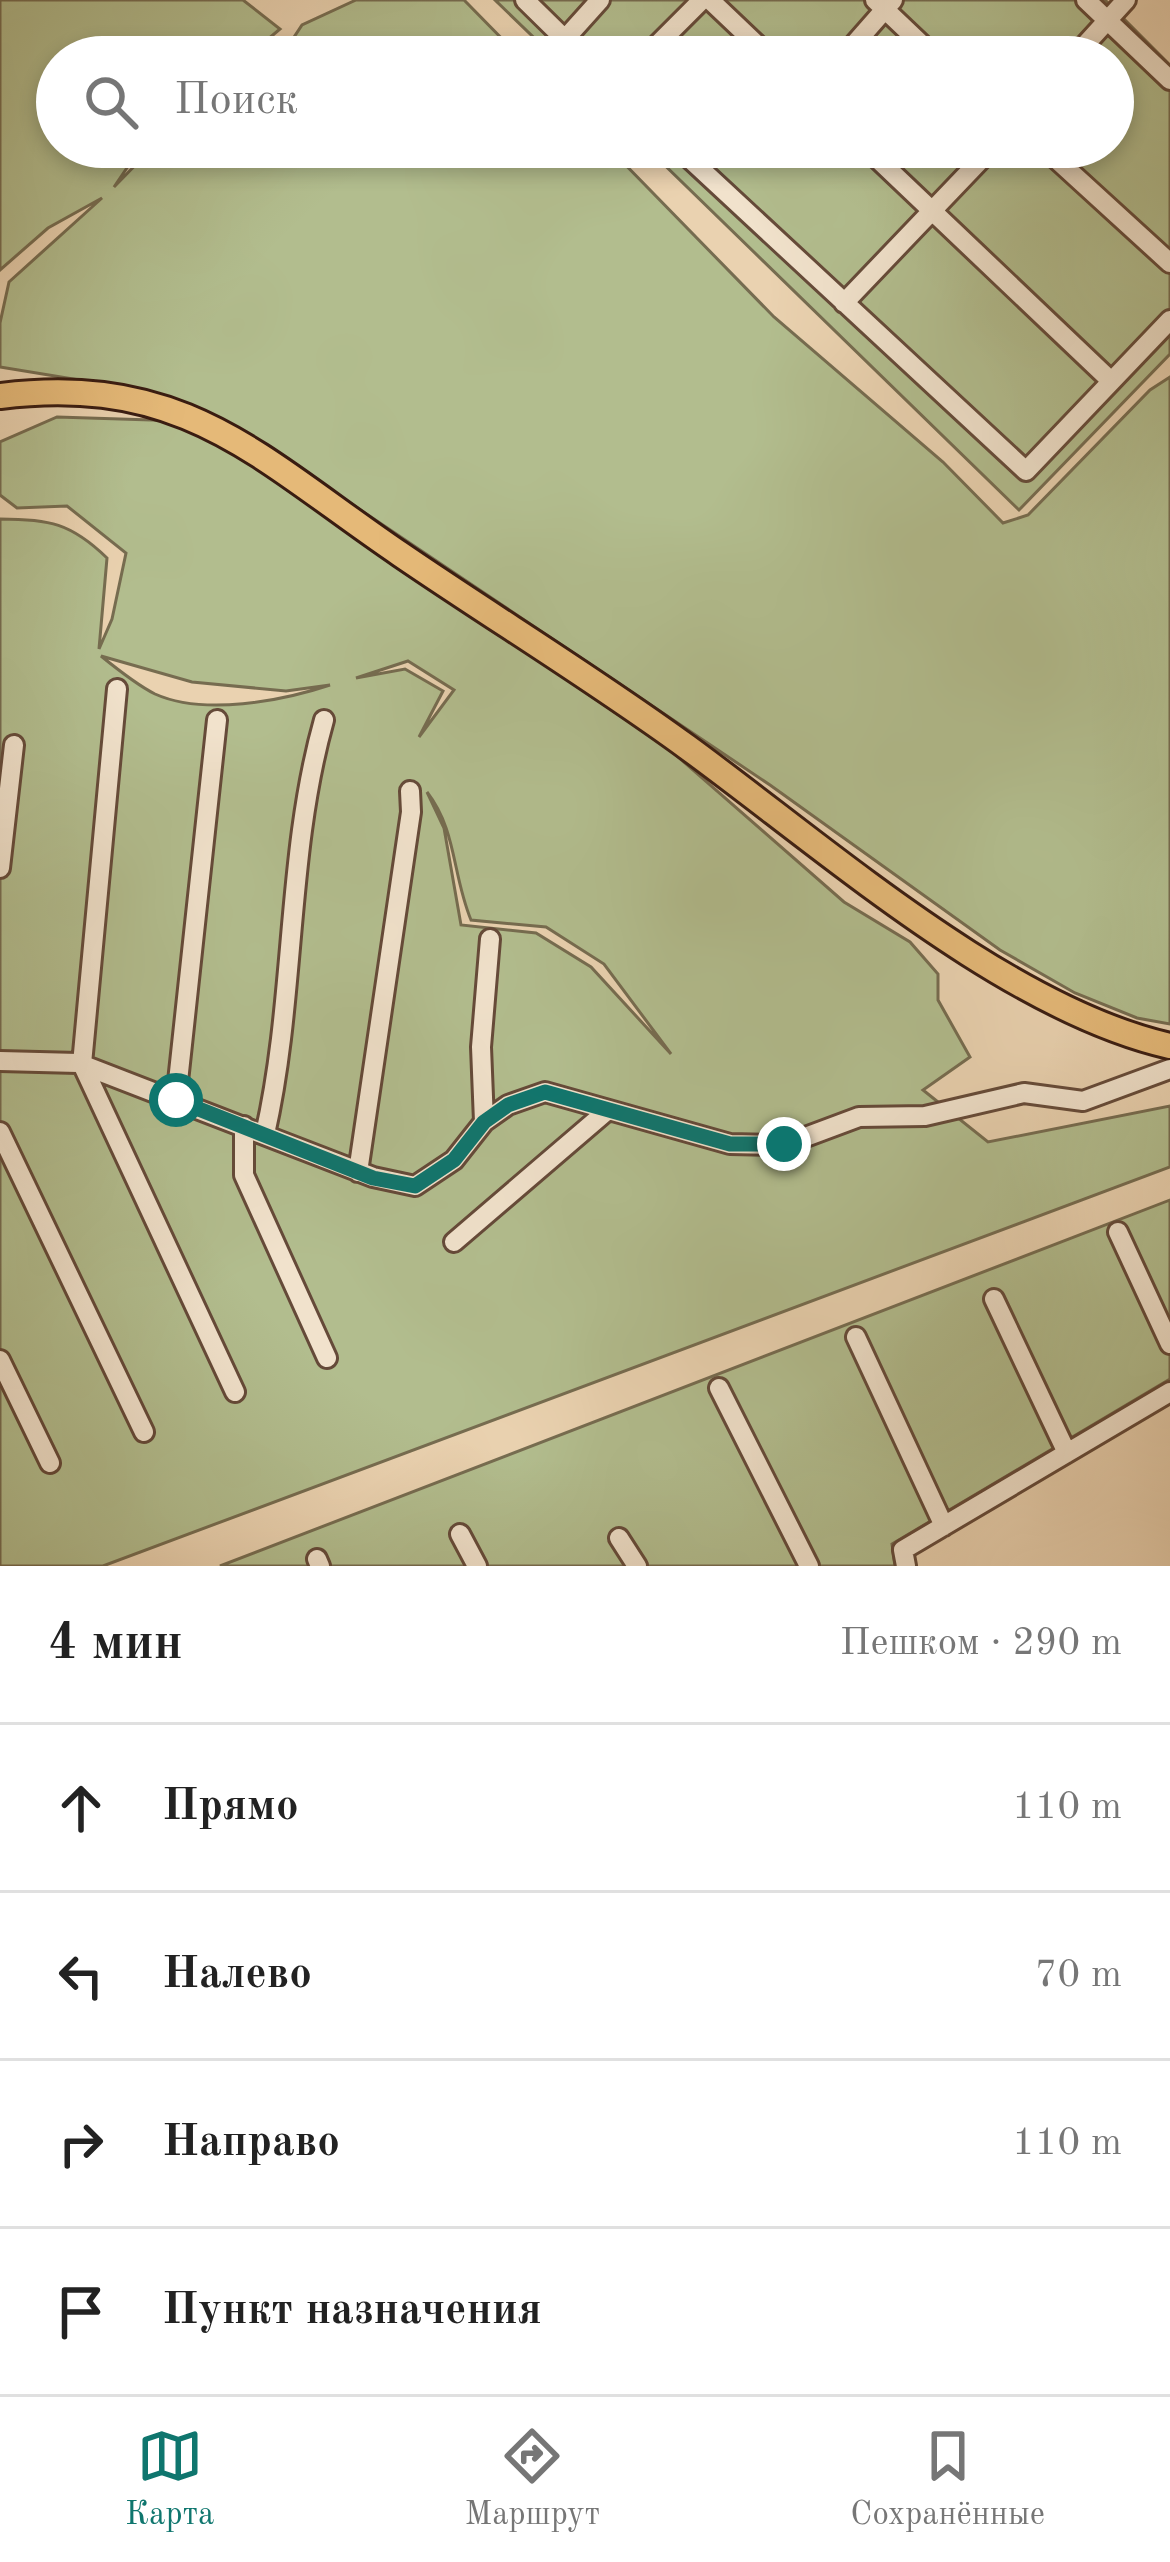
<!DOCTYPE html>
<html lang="ru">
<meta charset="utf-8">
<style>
:root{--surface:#fff;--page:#f2f2f2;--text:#222;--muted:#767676;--line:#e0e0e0;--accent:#0f766e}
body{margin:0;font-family:"Old Standard TT",serif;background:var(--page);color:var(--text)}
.stop{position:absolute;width:36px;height:36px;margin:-27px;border:9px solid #0f766e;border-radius:50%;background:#fff}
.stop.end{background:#0f766e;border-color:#fff;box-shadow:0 3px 12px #0008}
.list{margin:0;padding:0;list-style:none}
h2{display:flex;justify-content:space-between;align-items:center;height:156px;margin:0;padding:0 48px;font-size:51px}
h2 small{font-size:39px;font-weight:400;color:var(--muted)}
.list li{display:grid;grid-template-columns:78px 1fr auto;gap:36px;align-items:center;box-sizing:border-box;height:168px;padding:0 48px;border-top:3px solid var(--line)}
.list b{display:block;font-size:45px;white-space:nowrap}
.list em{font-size:39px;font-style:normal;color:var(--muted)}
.icon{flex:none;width:66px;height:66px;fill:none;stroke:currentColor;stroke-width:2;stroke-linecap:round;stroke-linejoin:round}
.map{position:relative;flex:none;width:1170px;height:1566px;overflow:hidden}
.search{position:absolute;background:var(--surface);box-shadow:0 6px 18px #0003;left:36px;right:36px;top:36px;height:132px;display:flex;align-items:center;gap:30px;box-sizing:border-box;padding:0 42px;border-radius:66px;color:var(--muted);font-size:45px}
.sheet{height:828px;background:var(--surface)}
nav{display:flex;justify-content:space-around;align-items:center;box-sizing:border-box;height:168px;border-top:3px solid var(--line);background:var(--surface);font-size:33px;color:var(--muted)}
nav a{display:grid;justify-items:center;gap:6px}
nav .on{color:var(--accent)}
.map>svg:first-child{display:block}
.green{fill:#b2bd8e;stroke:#766c50;stroke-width:3;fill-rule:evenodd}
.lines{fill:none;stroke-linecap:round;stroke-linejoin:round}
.minor-casing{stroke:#654a39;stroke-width:24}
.major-casing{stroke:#391c11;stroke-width:30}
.minor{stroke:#f1e2cc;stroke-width:18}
.major{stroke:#e5b978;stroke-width:24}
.route{stroke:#0f766e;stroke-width:15}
</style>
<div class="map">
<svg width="1170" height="1566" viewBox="0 0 1170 1566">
<rect width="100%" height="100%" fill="#ead2b0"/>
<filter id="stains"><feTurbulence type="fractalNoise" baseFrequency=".00167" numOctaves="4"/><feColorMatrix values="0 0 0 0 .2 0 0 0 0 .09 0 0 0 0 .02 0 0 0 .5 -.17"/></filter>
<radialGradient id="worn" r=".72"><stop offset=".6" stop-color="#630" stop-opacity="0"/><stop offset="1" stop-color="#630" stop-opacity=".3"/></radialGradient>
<path class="green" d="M0,0H243L280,29L247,57H57V147H141L114,187L153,147H608L774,317L943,462L1003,523L1028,515L1150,390L1170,377V1024L1137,1018L1075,993L1000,950L770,785L237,427L140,390L0,367V323L9,282L102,198L48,228L0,270Z
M356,0H464L520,57H281L302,25Z
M495,0H1105L1170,65V354L1019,510L646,147H1113V57H554Z
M57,417L183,421L235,448L286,489L669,749L844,902L910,942L938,974V1000L970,1057L923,1090L988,1142L1170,1106V1167L103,1566H0V519C49,519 71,523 107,558L99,649L112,619L126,553L67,506L17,508L0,495V442ZM101,656L192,682L286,691L330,685C282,701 204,716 155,694C137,685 117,669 101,656ZM408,661L454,690L419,737L443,691L405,669L356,678ZM427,792C457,831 452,874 471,920L546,927L604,964L671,1054L591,967L536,933L461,925L444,828Z
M1170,1200V1379L892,1544L895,1566H220Z"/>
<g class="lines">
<g class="minor-casing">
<path id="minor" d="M525,0L583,57
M710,0L770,57
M875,0L935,57
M1086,0L1170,80
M565,39L600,0
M645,57L702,0
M843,57L893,0
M1074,57L1126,0
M677,147L1026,471L1170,320
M865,147L1110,380
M1002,147L1016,156L1025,147
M1043,147L1170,263
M844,303L993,147
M117,689L82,1064L235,1392
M0,868L14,745
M0,1061L78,1063L373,1177L415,1186L454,1160L484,1122L508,1105L545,1092L730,1144L784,1145L859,1117L925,1116L1024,1093L1083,1101L1170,1069
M176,1100L217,720
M484,1122L481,1047L490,939
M244,1126V1175L327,1358
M0,1132L144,1432
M265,1134C296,998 286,854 324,720
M358,1172L411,812L410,791
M1118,1232L1170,1344
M454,1242L608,1110
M994,1299L1067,1453
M856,1337L944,1526
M0,1360L50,1463
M719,1388L809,1566
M460,1534L477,1566
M619,1538L637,1566
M317,1559L320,1566
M906,1566L903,1550L1170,1392"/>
</g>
<g class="major-casing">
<path id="major" d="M0,396C185,373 260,459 400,554C495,619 594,679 687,747C823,846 1006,1009 1170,1046"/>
</g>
<use href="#minor" class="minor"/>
<use href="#major" class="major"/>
</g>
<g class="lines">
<path class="route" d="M176,1100L373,1178L415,1186L454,1160L484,1122L508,1105L545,1092L730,1144H784"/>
</g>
<rect width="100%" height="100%" filter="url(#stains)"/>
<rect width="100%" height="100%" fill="url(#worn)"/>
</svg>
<div class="stop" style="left:176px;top:1100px"></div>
<div class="stop end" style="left:784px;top:1144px"></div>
<div class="search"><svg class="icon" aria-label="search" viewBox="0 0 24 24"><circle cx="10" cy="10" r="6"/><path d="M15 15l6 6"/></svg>Поиск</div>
</div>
<section class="sheet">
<h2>4 мин<small>Пешком · 290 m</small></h2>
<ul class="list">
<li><svg class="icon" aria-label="ahead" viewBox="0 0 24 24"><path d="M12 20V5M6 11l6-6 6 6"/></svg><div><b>Прямо</b></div><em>110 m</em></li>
<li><svg class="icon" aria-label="left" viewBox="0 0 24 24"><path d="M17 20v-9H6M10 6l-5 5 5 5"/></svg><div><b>Налево</b></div><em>70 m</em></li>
<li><svg class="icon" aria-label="right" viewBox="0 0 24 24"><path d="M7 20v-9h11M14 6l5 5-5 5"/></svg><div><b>Направо</b></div><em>110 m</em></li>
<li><svg class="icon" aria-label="arrive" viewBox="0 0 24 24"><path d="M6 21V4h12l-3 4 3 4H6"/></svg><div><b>Пункт назначения</b></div></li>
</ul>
</section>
<nav>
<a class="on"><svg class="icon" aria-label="map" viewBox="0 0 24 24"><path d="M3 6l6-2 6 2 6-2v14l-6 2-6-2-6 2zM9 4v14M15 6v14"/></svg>Карта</a>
<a><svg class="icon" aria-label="directions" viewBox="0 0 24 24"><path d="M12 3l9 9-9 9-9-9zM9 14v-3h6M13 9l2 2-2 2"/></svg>Маршрут</a>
<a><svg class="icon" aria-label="saved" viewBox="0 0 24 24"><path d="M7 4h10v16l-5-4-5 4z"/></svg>Сохранённые</a>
</nav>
